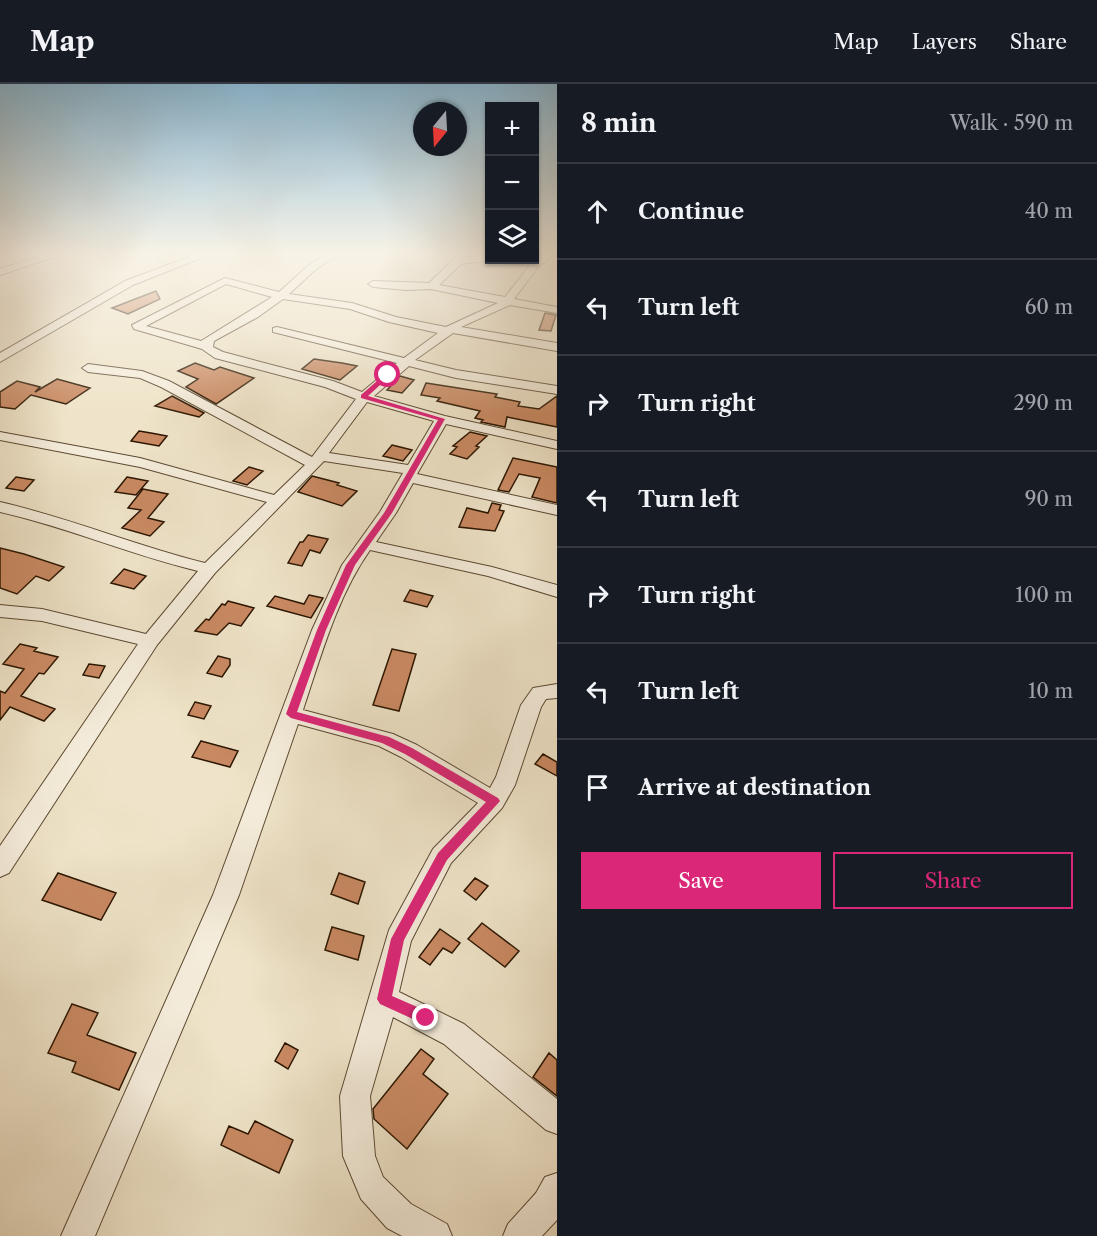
<!DOCTYPE html>
<meta charset="utf-8">
<style>
:root{--surface:#171b24;--page:#20242c;--text:#f1f3f6;--muted:#9ea1a6;--line:#363941;--accent:#db2777}
body{margin:0;font-family:"Libre Caslon Text",serif;background:var(--page);color:var(--text)}
.controls{position:absolute;right:18px;top:18px;display:grid;overflow:hidden;border-radius:0px;box-shadow:0 2px 4px #0004}
.controls button{width:54px;height:54px;display:grid;place-items:center;padding:0;border:0;border-bottom:2px solid var(--line);background:var(--surface);color:var(--text);font:30px sans-serif}
.compass{position:absolute;left:413px;top:18px;width:54px;height:54px;border-radius:50%;background:var(--surface);box-shadow:0 2px 4px #0004;rotate:198deg}
.stop{position:absolute;width:18px;height:18px;margin:-14px;border:4px solid #db2777;border-radius:50%;background:#fff}
.stop.end{background:#db2777;border-color:#fff;box-shadow:0 2px 6px #0008}
.list{margin:0;padding:0;list-style:none}
h2{display:flex;justify-content:space-between;align-items:center;height:78px;margin:0;padding:0 24px;font-size:26px}
h2 small{font-size:20px;font-weight:400;color:var(--muted)}
.list li{display:grid;grid-template-columns:39px 1fr auto;gap:18px;align-items:center;box-sizing:border-box;height:96px;padding:0 24px;border-top:2px solid var(--line)}
.list b{display:block;font-size:22px;white-space:nowrap}
.list em{font-size:20px;font-style:normal;color:var(--muted)}
.actions{display:flex;gap:12px;padding:18px 24px}
.actions a{flex:1;padding:14px 0;border:2px solid var(--accent);border-radius:0px;text-align:center;font-size:21px;color:var(--accent)}
.actions .main{background:var(--accent);color:#fff}
.icon{flex:none;width:33px;height:33px;fill:none;stroke:currentColor;stroke-width:2;stroke-linecap:round;stroke-linejoin:round}
.map{position:relative;flex:none;width:557px;height:1152px;overflow:hidden}
header{display:flex;align-items:center;gap:36px;box-sizing:border-box;height:84px;padding:0 30px;background:var(--surface);border-bottom:2px solid var(--line)}
header strong{font-size:28px}
nav{display:flex;gap:33px;margin-inline-start:auto;font-size:21px}
main{display:flex}
aside{flex:1;background:var(--surface)}
.map>svg:first-child{display:block}
.building{fill:#ca8a63;stroke:#2b1500;stroke-width:1.5}
.lines{fill:none;stroke-linecap:round;stroke-linejoin:round}
.minor-casing{stroke:#5c4932;stroke-width:2}
.minor{fill:#f5eddc;fill-rule:evenodd}
.route{fill:#db2777}
</style>
<header>
<strong>Map</strong>
<nav><a>Map</a><a>Layers</a><a>Share</a></nav>
</header>
<main>
<div class="map">
<svg width="557" height="1152" viewBox="0 0 557 1152">
<rect width="100%" height="100%" fill="#efe4c9"/>
<filter id="stains"><feTurbulence type="fractalNoise" baseFrequency=".00333" numOctaves="4"/><feColorMatrix values="0 0 0 0 .2 0 0 0 0 .09 0 0 0 0 .02 0 0 0 .5 -.17"/></filter>
<radialGradient id="worn" r=".72"><stop offset=".6" stop-color="#630" stop-opacity="0"/><stop offset="1" stop-color="#630" stop-opacity=".3"/></radialGradient>
<path class="building" d="M156,207L160,215L128,230L112,224Z
M545,229L556,231L551,247L539,246Z
M314,275L342,279L357,282L340,296L302,285Z
M195,279L214,286L220,283L254,294L216,320L186,303L198,295L178,287Z
M400,292L414,296L402,309L387,306Z
M57,295L90,304L66,320L31,311L15,325L0,323V308L17,297L40,303L35,308Z
M426,299L497,310L495,313L520,318L518,322L539,325L557,312V343L507,333L505,343L481,338L483,336L475,334L480,327L437,317L440,314L421,311Z
M172,312L204,329L199,333L155,322Z
M139,347L151,349L167,352L159,362L131,357Z
M470,348L487,352L476,362L479,363L467,375L450,370L457,363L453,362Z
M392,361L412,366L403,377L383,372Z
M513,374L557,383V419L532,413L540,394L519,390L509,408L498,406Z
M249,383L263,387L247,401L233,397Z
M312,392L339,399L337,401L357,407L342,422L298,408Z
M16,393L34,396L24,407L6,404Z
M127,393L148,397L136,411L115,408Z
M143,405L168,410L148,434L164,438L150,452L122,444L141,426L128,424Z
M492,419L501,421L499,426L504,427L495,447L459,443L467,424L488,429Z
M308,451L328,455L320,469L310,466L302,482L288,479L300,458H303Z
M0,464L24,470L64,483L49,497L36,492L17,510L0,504Z
M124,485L146,492L134,505L111,499Z
M410,506L433,512L427,523L404,517Z
M309,511L323,514L311,534L267,522L275,512L304,520Z
M228,517L254,524L241,542L229,539L217,551L195,547L206,535L209,536L222,520L225,521Z
M20,560L37,564L34,567L58,573L44,590L39,589L21,612L55,625L44,637L10,623L0,636V607L5,609L24,585L3,580Z
M392,565L416,570L399,627L373,621Z
M218,572L230,575V581L222,593L207,589Z
M89,580L105,582L99,594L83,591Z
M195,618L211,622L204,635L188,631Z
M201,657L238,667L230,683L192,673Z
M543,670L557,678V692L535,680Z
M58,789L116,809L101,836L42,816Z
M339,789L365,798L358,820L331,810Z
M475,794L488,802L476,816L464,807Z
M482,839L519,867L505,883L468,855Z
M332,843L364,852L358,876L325,866Z
M440,845L460,859L452,869L443,864L430,881L419,873Z
M72,920L98,929L87,951L136,969L119,1006L72,988L76,978L48,969Z
M285,959L298,966L288,985L275,977Z
M421,965L434,975L423,990L448,1010L407,1065L374,1035L373,1025Z
M549,969L557,976V1012L533,993Z
M255,1037L293,1056L279,1089L221,1061L229,1042L248,1050Z"/>
<g class="lines">
<g class="minor-casing">
<path id="minor" d="M47,170H63L0,191V185Z
M197,170H211L133,201L0,278V269L125,197Z
M326,170H339L315,186L289,210L352,219L396,233L446,243L498,219L431,205L406,206L373,203L368,200L373,197L429,199L459,170H469L467,173L490,171V176H493L461,180L439,201L505,213L530,181L501,179L497,176H536L543,170H554L538,183L514,215L557,223V229L510,221L461,243L557,259V267L453,249L415,276L456,286L557,302V310L456,294L409,282L374,312L445,332L557,357V365L446,340L417,390L557,421V431L413,399L396,429L376,458L492,483L557,501V513L488,492L370,466C337,513 321,572 303,626L393,650L417,661L490,704L496,693L521,621L533,604L557,600V614L546,615L541,623L515,701L502,724L451,779L411,857L399,908L464,940L557,1015V1050L546,1046L444,960L393,933L370,1012L375,1072L383,1093L411,1120L447,1140L452,1152H402L387,1144L361,1115L343,1072L340,1012L389,846L433,765L478,719L401,673L379,662L298,640L239,811L95,1152H61L213,811L312,546L342,481L380,428L403,389L324,377L215,489L157,561L9,789L0,793V762L138,560L42,537L0,533V521L42,525L146,550L198,487C131,471 67,443 0,428V418C70,434 136,462 205,479L267,418L140,383L0,356V348L140,374L274,411L305,381L161,303L140,294L88,288L82,284L88,280L142,287L169,297L312,373L356,315L325,303L215,274L202,265L134,245L132,241L225,194L279,208L308,182ZM226,200L272,213L201,257L146,242ZM283,215L350,225L389,238L438,249L404,274L277,243L273,244V248L397,279L362,308L333,297L223,268L213,263L214,257L258,233ZM367,318L434,337L408,381L329,369Z
M557,1089V1136L542,1152H503L508,1140L536,1109L545,1093Z"/>
</g>
<use href="#minor" class="minor"/>
</g>
<linearGradient id="sky" x2="0" y2="1"><stop stop-color="#89b8d4"/><stop offset="0.51" stop-color="#f8f3e7"/><stop offset="1" stop-color="#f8f3e7" stop-opacity="0"/></linearGradient>
<rect width="557" height="332" fill="url(#sky)"/>
<path class="route" d="M385,290L391,291L368,312L445,335L392,429L355,481L326,546L297,628L389,653L412,664L498,714L500,717L447,776L404,856L392,912L431,929L433,934L431,939L426,941L380,920L377,915L391,855L438,769L486,718L405,670L382,659L291,634L286,630L317,546L346,481L384,429L438,336L361,314V311Z"/>
<rect width="100%" height="100%" filter="url(#stains)"/>
<rect width="100%" height="100%" fill="url(#worn)"/>
</svg>
<div class="controls">
<button>+</button>
<button>−</button>
<button><svg class="icon" aria-label="layers" viewBox="0 0 24 24"><path d="M12 4l9 5-9 5-9-5zM3 14l9 5 9-5"/></svg></button>
</div>
<svg class="compass" viewBox="-18 -18 36 36"><path d="M0-13l5 13h-10z" fill="#e53935"/><path d="M0 13l5-13h-10z" fill="#9ea1a6"/></svg>
<div class="stop" style="left:388px;top:291px"></div>
<div class="stop end" style="left:426px;top:934px"></div>
</div>
<aside>
<h2>8 min<small>Walk · 590 m</small></h2>
<ul class="list">
<li><svg class="icon" aria-label="ahead" viewBox="0 0 24 24"><path d="M12 20V5M6 11l6-6 6 6"/></svg><div><b>Continue</b></div><em>40 m</em></li>
<li><svg class="icon" aria-label="left" viewBox="0 0 24 24"><path d="M17 20v-9H6M10 6l-5 5 5 5"/></svg><div><b>Turn left</b></div><em>60 m</em></li>
<li><svg class="icon" aria-label="right" viewBox="0 0 24 24"><path d="M7 20v-9h11M14 6l5 5-5 5"/></svg><div><b>Turn right</b></div><em>290 m</em></li>
<li><svg class="icon" aria-label="left" viewBox="0 0 24 24"><path d="M17 20v-9H6M10 6l-5 5 5 5"/></svg><div><b>Turn left</b></div><em>90 m</em></li>
<li><svg class="icon" aria-label="right" viewBox="0 0 24 24"><path d="M7 20v-9h11M14 6l5 5-5 5"/></svg><div><b>Turn right</b></div><em>100 m</em></li>
<li><svg class="icon" aria-label="left" viewBox="0 0 24 24"><path d="M17 20v-9H6M10 6l-5 5 5 5"/></svg><div><b>Turn left</b></div><em>10 m</em></li>
<li><svg class="icon" aria-label="arrive" viewBox="0 0 24 24"><path d="M6 21V4h12l-3 4 3 4H6"/></svg><div><b>Arrive at destination</b></div></li>
</ul>
<div class="actions"><a class="main">Save</a><a>Share</a></div>
</aside>
</main>
